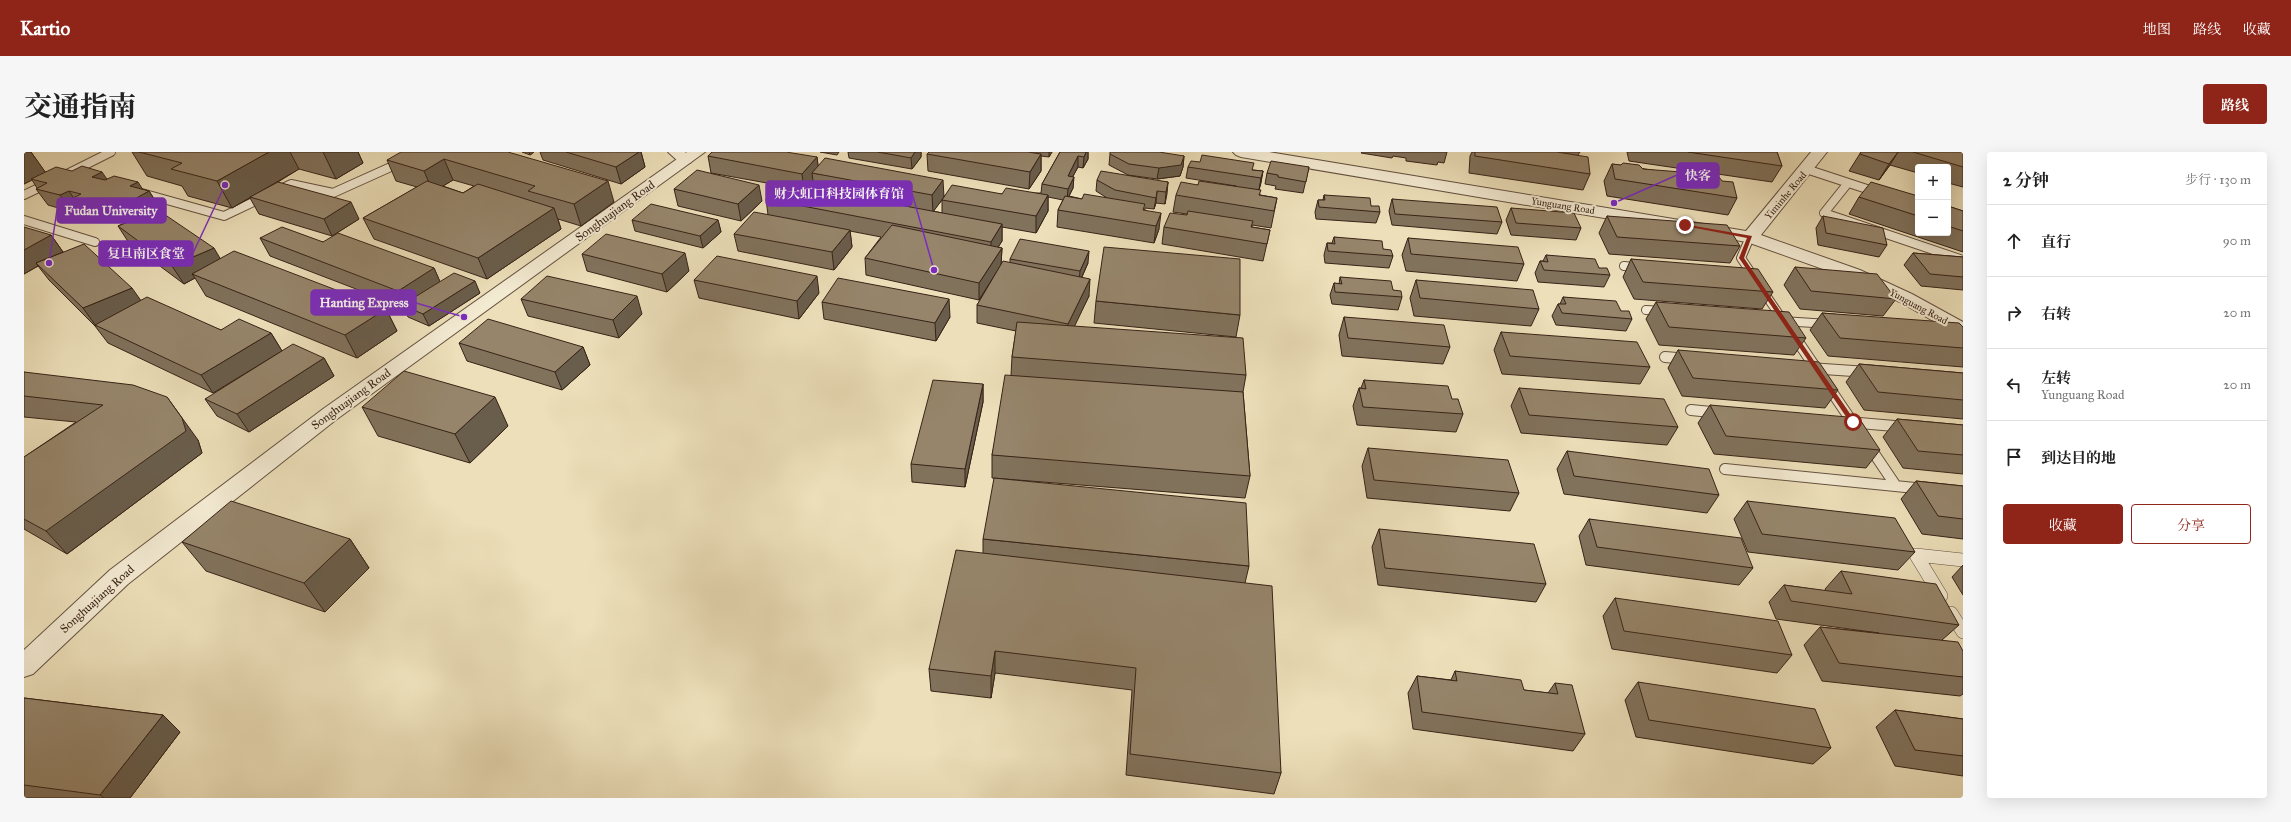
<!DOCTYPE html>
<html lang="zh">
<meta charset="utf-8">
<style>
:root{--surface:#fff;--page:#f6f6f6;--text:#222;--muted:#767676;--line:#e0e0e0;--accent:#8f2418}
body{margin:0;font-family:"IM FELL Great Primer","Noto Serif SC",serif;background:var(--page);color:var(--text)}
.controls{position:absolute;right:12px;top:12px;display:grid;overflow:hidden;border-radius:4px;box-shadow:0 4px 16px #0002}
.controls button{width:36px;height:36px;display:grid;place-items:center;padding:0;border:0;border-bottom:1px solid var(--line);background:var(--surface);color:var(--text);font:20px sans-serif}
.stop{position:absolute;width:12px;height:12px;margin:-9px;border:3px solid #8f2418;border-radius:50%;background:#fff}
.stop.end{background:#8f2418;border-color:#fff;box-shadow:0 1px 4px #0008}
.list{margin:0;padding:0;list-style:none}
h2{display:flex;justify-content:space-between;align-items:center;height:52px;margin:0;padding:0 16px;font-size:17px}
h2 small{font-size:13px;font-weight:400;color:var(--muted)}
.list li{display:grid;grid-template-columns:26px 1fr auto;gap:12px;align-items:center;box-sizing:border-box;height:72px;padding:0 16px;border-top:1px solid var(--line)}
.list b{display:block;font-size:15px;white-space:nowrap}
.list p{margin:0;font-size:13px;white-space:nowrap;color:var(--muted)}
.list em{font-size:13px;font-style:normal;color:var(--muted)}
.actions{display:flex;gap:8px;padding:12px 16px}
.actions a{flex:1;padding:9px 0;border:1px solid var(--accent);border-radius:4px;text-align:center;font-size:14px;color:var(--accent)}
.actions .main{background:var(--accent);color:#fff}
.icon{flex:none;width:22px;height:22px;fill:none;stroke:currentColor;stroke-width:2;stroke-linecap:round;stroke-linejoin:round}
.map{position:relative;flex:none;width:1939px;height:646px;overflow:hidden;border-radius:4px}
header{display:flex;align-items:center;gap:24px;box-sizing:border-box;height:56px;padding:0 20px;background:var(--accent);color:#fff}
header strong{font-size:19px}
nav{display:flex;gap:22px;margin-inline-start:auto;font-size:14px}
.intro{display:flex;align-items:center;justify-content:space-between;box-sizing:border-box;height:96px;padding:0 24px}
h1{margin:0;font-size:28px}
.button{padding:10px 18px;border-radius:4px;background:var(--accent);color:#fff;font-size:14px;font-weight:700}
main{display:flex;gap:24px;padding:0 24px}
aside{flex:1;background:var(--surface);border-radius:4px;box-shadow:0 4px 16px #0002}
.map>svg:first-child{display:block}
.lines{fill:none;stroke-linecap:round;stroke-linejoin:round}
.service-far2-casing{stroke:#655240;stroke-width:10}
.service-far1-casing{stroke:#655240;stroke-width:12}
.service-casing{stroke:#655240;stroke-width:14}
.minor-casing{stroke:#655240;stroke-width:2}
.tertiary-casing{stroke:#655240;stroke-width:2}
.service-far2{stroke:#f3ead2;stroke-width:8}
.service-far1{stroke:#f3ead2;stroke-width:10}
.service{stroke:#f3ead2;stroke-width:13}
.minor{fill:#f3ead2;fill-rule:evenodd}
.tertiary{fill:#f3ead2;fill-rule:evenodd}
.wall{fill:#81725c;stroke:#382317;fill-rule:evenodd}
.shaded-wall{fill:#695d4b;stroke:#382317}
.building{fill:#96856b;stroke:#382317}
.route{fill:#8f2418}
.labels{text-anchor:middle;stroke-width:4;stroke-linejoin:round;paint-order:stroke}
.far-street-label{font-size:10px;fill:#382317;stroke:#f3ead2}
.street-label{font-size:12px;fill:#382317;stroke:#f3ead2}
.leader{fill:none;stroke:#7b2cbf;stroke-width:1.5}
.callout-dot{fill:#7b2cbf;stroke:#f3ead2;stroke-width:1.5}
.callout{fill:#7b2cbf;stroke:#7b2cbf;stroke-width:1.5}
.callout-label{font-size:13px;text-anchor:middle;font-weight:bold;fill:#fff}
</style>
<header>
<strong>Kartio</strong>
<nav><a>地图</a><a>路线</a><a>收藏</a></nav>
</header>
<div class="intro"><h1>交通指南</h1><a class="button">路线</a></div>
<main>
<div class="map">
<svg width="1939" height="646" viewBox="0 0 1939 646">
<rect width="100%" height="100%" fill="#ecdfb9"/>
<filter id="stains"><feTurbulence type="fractalNoise" baseFrequency=".005" numOctaves="4"/><feColorMatrix values="0 0 0 0 .2 0 0 0 0 .09 0 0 0 0 .02 0 0 0 .5 -.17"/></filter>
<radialGradient id="worn" r=".72"><stop offset=".6" stop-color="#630" stop-opacity="0"/><stop offset="1" stop-color="#630" stop-opacity=".3"/></radialGradient>
<g class="lines">
<g class="service-far2-casing">
<path id="service-far2" d="M1782,17L1855,41
M45,21L87,0
M1824,31L1800,61L1939,108
M114,40L200,64L267,32L309,41L400,0
M0,43L25,31
M0,68L71,90
M1726,85L1717,106L1762,173
M1600,114L1619,116
M1622,158L1641,159
M1758,169L1805,172"/>
</g>
<g class="service-far1-casing">
<path id="service-far1" d="M1762,172L1833,277
M1800,172H1805
M1641,205L1664,207
M1785,216L1844,220
M1667,258L1697,261
M1824,270L1882,275
M1843,291L1872,334
M1701,317L1901,337"/>
</g>
<g class="service-casing">
<path id="service" d="M1917,444L1892,403L1939,408
M1927,461L1939,480"/>
</g>
<g class="minor-casing">
<path id="minor" d="M644,0H661L669,8L666,11H656Z"/>
</g>
<g class="tertiary-casing">
<path id="tertiary" d="M663,0H681L313,267L104,432L9,522L0,525V498L86,418L299,257Z
M1209,0H1245L1722,79L1787,0H1803L1737,83L1836,118L1888,142L1939,170V184L1932,182L1876,150L1824,126L1723,90L1217,5L1212,3Z"/>
</g>
<use href="#service-far2" class="service-far2"/>
<use href="#service-far1" class="service-far1"/>
<use href="#service" class="service"/>
<use href="#minor" class="minor"/>
<use href="#tertiary" class="tertiary"/>
</g>
<path class="wall" d="M0,0H7L21,20L83,27L125,39L136,56L128,60L196,107L362,157L373,179L333,206L182,144L171,126L160,132L105,91L94,74L107,68L90,64L80,69L59,63L54,57L48,60L24,53L12,37L13,36L8,28L0,32Z
M108,0H334L339,11L312,27L275,17L254,30L335,67L308,84L235,62L226,46L208,56L164,44L158,34L123,24Z
M484,0L590,50L557,74L534,67L537,77L463,127L350,87L339,66L393,35L372,29L363,8ZM429,28L450,34L439,41L419,34Z
M498,0H510L506,3Z
M516,0H617L621,15L597,32L519,8Z
M796,0H815L813,3Z
M824,0H897V5L888,17L825,6Z
M905,0H1028L1025,5L1017,4V19L1005,37L904,19L903,2Z
M1036,0H1064V7L1059,16L1054,15L1049,24V36L1045,44L1058,47L1083,46L1072,39L1073,28L1144,30L1141,52L1132,51L1130,57L1121,56V58L1135,77L1130,91L1033,75L1034,58L1039,48L1024,45V59L1012,81L978,75V89L974,95L978,96L977,112L986,111V107L1064,111L1058,125L1065,144L1050,174L1222,223L1219,240L1226,324L1221,346L968,326V303L987,223L988,205L992,179L953,171V153L968,128L955,148L842,123L841,106L857,85L826,79L828,95L810,118L714,99L710,82L744,63L742,47L754,33L687,21L684,4L793,5L794,14L920,44L978,42L1017,41L1018,32ZM789,29L790,37L783,35ZM918,48V61L909,59Z
M1338,0H1423L1420,11L1414,10L1413,13L1382,9V6L1369,4L1368,6L1337,1Z
M1448,0H1556L1554,3L1566,22L1559,38L1445,21L1446,4Z
M1603,0H1753L1758,14L1748,30L1605,9Z
M1837,0H1939V35L1924,31V15H1894V21L1866,13L1855,28L1825,19Z
M1086,2L1160,4L1159,15L1156,24L1133,27L1104,23L1085,13Z
M1588,12L1660,23L1713,46L1704,63L1583,44L1580,29Z
M1164,15L1229,18L1239,19L1235,38L1236,43L1253,46L1247,76L1228,73V75L1246,78L1239,109L1138,92L1140,75L1163,63V62L1149,60L1152,43L1174,33L1212,34L1162,26Z
M1285,15L1279,41L1251,37L1252,34L1241,32L1243,21Z
M650,37L738,49L717,69L654,54Z
M1300,43L1347,54L1356,60L1352,71L1292,67L1291,60L1294,48H1299Z
M1894,44V81H1924V54L1939,59V100L1825,62L1835,45Z
M1368,47L1478,70L1473,82L1368,73L1365,59Z
M1487,56L1557,76L1552,88L1487,83L1482,68Z
M1583,64L1716,94L1706,111L1585,102L1575,81Z
M1799,64L1863,93L1855,105L1794,93L1792,76Z
M608,68H694L697,80L679,96L611,79Z
M27,83L39,100L117,149L197,178L247,181L258,199L189,241L84,191L71,174L25,128L14,114L0,122Z
M1310,85L1359,97L1369,104L1365,116L1301,111L1300,103L1303,91H1308Z
M236,86L299,90L410,116L416,130L456,141L405,174L384,165L379,155L246,104Z
M1384,86L1500,112L1493,129L1382,119L1378,103Z
M1889,101L1939,105V138L1897,134L1880,113Z
M558,102L665,119L643,140L563,119Z
M1522,103L1575,116L1586,123L1580,135L1514,130L1511,121L1516,109H1519Z
M1607,107L1749,140L1738,157L1610,147L1599,125Z
M1771,115L1872,147L1859,164L1776,157L1760,133Z
M1316,125L1369,138L1378,145L1374,158L1308,152L1306,143L1310,131L1315,132Z
M670,128L795,141L775,167L675,146Z
M1392,128L1515,157L1507,174L1390,164L1386,146Z
M1539,145L1597,159L1608,167L1602,179L1532,173L1528,164L1534,152H1536Z
M497,147L618,162L595,186L504,164Z
M1072,149L1216,163L1212,185L1070,171Z
M798,150L926,165L912,189L800,167Z
M1632,150L1782,186L1770,203L1635,193L1622,167Z
M1798,161L1939,175V215L1804,204L1786,178Z
M1320,165L1426,195L1419,212L1318,204L1315,183Z
M1477,180L1626,215L1616,232L1478,222L1470,198Z
M435,191L559,195L566,213L538,238L443,209Z
M1654,198L1814,238L1801,256L1658,244L1644,216Z
M300,206L310,224L225,280L193,264L181,247Z
M1835,212L1939,221V267L1840,258L1822,230Z
M0,220L174,288L178,301L43,402L0,377V305L52,270L0,265Z
M1340,228L1428,247L1439,262L1432,280L1333,273L1329,254L1335,236H1337Z
M959,232V250L941,335L888,330L887,312Z
M1495,236L1654,275L1643,293L1497,281L1487,254Z
M1686,253L1856,298L1842,316L1690,302L1674,271Z
M338,255L484,274L446,311L354,284Z
M1873,267L1939,273V322L1879,316L1859,285Z
M1344,296L1495,341L1486,359L1343,346L1338,314Z
M1543,299L1695,343L1683,361L1540,342L1533,317Z
M1892,329L1939,334V387L1898,382L1877,347Z
M1723,349L1891,400L1874,418L1724,400L1710,367Z
M1565,367L1729,416L1715,433L1562,413L1555,384Z
M1355,377L1522,432L1512,450L1354,433L1348,395Z
M326,387L345,416L301,460L182,419L158,390Z
M959,387L1225,414L1221,431L1257,621L1250,642L1102,623L1108,538L971,521L967,546L907,539L905,517L959,401Z
M1939,413V443L1928,425Z
M1817,419L1935,473L1918,488L1939,499V542L1936,544L1798,529L1780,493L1796,475L1855,481L1752,467L1745,450L1760,433L1802,439L1801,437Z
M1591,446L1768,503L1753,521L1588,497L1579,464Z
M1431,519L1500,538L1524,541L1531,531L1561,582L1549,599L1389,577L1384,541L1393,524L1427,528Z
M1614,530L1807,596L1789,612L1612,585L1601,548Z
M0,546L139,563L156,580L106,646H0Z
M1871,558L1939,567V624L1871,614L1852,575Z"/>
<path class="shaded-wall" d="M0,0H7L22,21L7,27L8,28L0,32Z
M245,0H266L275,17L208,56L193,29Z
M299,0H334L339,11L312,27Z
M505,0H510L506,3Z
M615,0H617L621,15L597,32L592,15Z
M891,0H897V5L888,17L887,6Z
M1025,0H1028L1025,5Z
M1062,0H1064V7L1059,16L1060,5Z
M1874,0L1866,13L1855,28L1865,12Z
M1017,2V19L1005,37L1006,20Z
M1054,4V15L1043,35L1044,24Z
M1160,4L1159,15L1156,24L1133,27L1135,16Z
M793,5L795,22L788,21L789,29L780,38L778,22Z
M420,7L429,28L409,40L400,19Z
M1239,19L1237,31L1235,38L1237,26Z
M78,20L89,36L68,25Z
M1050,25L1049,36L1043,48L1044,37Z
M919,28L920,45L909,60L908,43Z
M584,29L590,50L557,74L550,52Z
M114,30L121,41L125,39L136,56L111,69L100,53L106,34Z
M1144,30L1143,42L1141,52L1142,40Z
M735,33L738,49L717,69L714,52Z
M45,39L51,48L47,47L54,57L48,60L36,43Z
M1133,39L1132,51L1130,57L1132,46Z
M1024,43V59L1012,81V64Z
M79,47L90,64L80,69L68,52Z
M327,50L335,67L308,84L300,67Z
M530,56L537,77L463,127L454,106Z
M1137,61L1135,77L1130,91L1132,74Z
M694,68L697,80L679,96L676,84Z
M978,72V89L967,107V90Z
M826,78L828,95L810,118L808,100Z
M27,83L39,100L12,111L14,114L0,122V98Z
M190,96L200,113L168,122L171,126L160,132L148,114Z
M978,96L977,113L955,148V131Z
M1065,99L1064,111L1055,131L1056,119Z
M661,101L665,119L643,140L638,122Z
M410,116L418,134L382,155L374,139Z
M793,124L795,141L775,167L773,149Z
M1066,127L1065,144L1043,190L1044,172Z
M451,129L456,141L405,174L399,162Z
M108,136L120,153L72,174L59,156Z
M613,144L618,162L595,186L589,168Z
M925,147L926,165L912,189L911,171Z
M362,157L373,179L333,206L321,183Z
M247,181L258,199L189,241L177,223Z
M559,195L566,213L538,238L531,220Z
M300,206L310,224L225,280L213,262Z
M959,232V250L941,335V317Z
M143,245L174,288L178,301L43,402L22,379Z
M471,245L484,274L446,311L431,282Z
M326,387L345,416L301,460L280,431Z
M971,499V521L967,546V524Z
M139,563L156,580L106,646H80L76,643Z"/>
<path class="building" d="M115,0H245L193,29L147,17L158,11Z
M377,0H484L584,29L550,52L504,39L511,34L420,7L400,19L363,8Z
M542,0H615L592,15Z
M688,0H762L793,5L778,22L684,4Z
M854,0H891L887,6Z
M905,0H1004L1017,2L1006,20L903,2Z
M1036,0H1062L1060,5L1054,4L1044,24L1050,25L1044,37L1018,32Z
M1086,0H1135L1160,4L1157,13L1135,16L1105,12L1086,2Z
M1451,0H1533L1564,5L1566,22L1451,4Z
M1664,0H1753L1758,14Z
M1837,0H1874L1865,12L1836,2Z
M1889,0H1939V15Z
M1178,3L1230,11L1228,18L1239,19L1237,26L1164,15L1167,9L1176,10Z
M801,6L919,28L908,43L788,21Z
M1247,9L1285,15L1282,30L1254,25V23L1243,21Z
M1599,11L1615,13L1619,17L1657,20L1660,23L1695,25L1698,29L1709,30L1713,46L1591,27L1588,12L1597,13Z
M58,14L78,20L68,25L81,28L90,24L114,30L106,34L125,39L100,53L79,47L68,52L47,47L57,42L45,39L36,43L12,37L23,31L7,27L32,15L48,19Z
M673,18L735,33L714,52L650,37Z
M1077,19L1144,30L1142,40L1133,39L1132,46L1091,38L1073,28Z
M403,29L439,41L454,32L530,56L454,106L339,66Z
M1175,29L1237,38L1235,43L1253,46L1250,59L1152,43L1157,30L1174,33Z
M254,30L327,50L300,67L226,45Z
M1847,30L1894,44V64L1835,45Z
M757,31L978,72L967,90L742,47Z
M928,33L978,42L982,36L1024,43L1012,64L918,48Z
M1060,42L1121,52L1119,58L1137,61L1132,74L1034,58L1041,44L1058,47Z
M1300,43L1346,46L1347,54H1355L1356,60L1295,55L1294,48H1301Z
M1368,47L1473,55L1478,70L1371,62Z
M627,52L694,68L676,84L608,68Z
M1924,54L1939,59V79L1924,74Z
M1487,56L1550,61L1557,76L1492,71Z
M134,58L190,96L148,114L94,74Z
M1164,59L1229,69L1227,75L1246,78L1243,92L1140,75L1146,61L1163,63Z
M730,60L826,78L808,100L710,82Z
M1583,64L1703,73L1716,94L1593,85Z
M1799,64L1859,76L1863,93L1802,81Z
M868,73L978,96L955,131L841,106Z
M0,75L27,83L0,98Z
M258,75L299,90L314,81L410,116L374,139L236,86Z
M582,82L661,101L638,122L558,102Z
M1310,85L1358,89L1359,97L1367,98L1369,104L1304,99L1303,91L1311,92Z
M1384,86L1494,95L1500,112L1387,102Z
M996,87L1065,99L1056,119L986,107Z
M60,92L108,136L59,156L12,111Z
M1080,95L1216,107V163L1072,149Z
M210,99L362,157L321,183L168,122Z
M1889,101L1939,105V125L1906,122Z
M1522,103L1571,107L1575,116H1583L1586,123L1520,118L1516,109L1524,110Z
M693,104L793,124L773,149L670,128Z
M1607,107L1734,117L1749,140L1619,130Z
M979,109L1066,127L1044,172L953,153Z
M1771,115L1853,122L1872,147L1787,139Z
M430,121L451,129L399,162L378,153Z
M523,124L613,144L589,168L497,147Z
M1316,125L1367,129L1369,138L1377,139L1378,145L1311,140L1310,131L1318,132Z
M814,126L925,147L911,171L798,150Z
M1392,128L1509,138L1515,157L1396,146Z
M123,145L197,178L215,167L247,181L177,223L71,173Z
M1539,145L1592,149L1597,159H1605L1608,167L1538,161L1534,152H1542Z
M1632,150L1765,160L1782,186L1645,175Z
M1798,161L1935,171L1939,175V196L1816,186Z
M1320,165L1420,173L1426,195L1324,186Z
M464,167L559,195L531,220L435,191Z
M993,170L1219,186L1222,223L988,205Z
M1477,180L1613,190L1626,215L1486,204Z
M269,192L300,206L213,262L181,247Z
M1654,198L1795,210L1814,238L1669,226Z
M1835,212L1939,221V248L1854,240Z
M380,219L471,245L431,282L338,255Z
M0,220L109,233L143,245L158,266L162,279L22,379L0,367V305L79,253L0,244Z
M981,223L1219,240L1226,324L968,303Z
M909,228L959,232L941,317L887,312Z
M1340,228L1424,234L1428,247H1434L1439,262L1339,255L1335,236L1342,237Z
M1495,236L1640,247L1654,275L1505,263Z
M1686,253L1835,266L1856,298L1702,284Z
M1873,267L1939,273V303L1894,299Z
M1344,296L1484,308L1495,341L1350,328Z
M1543,299L1685,317L1695,343L1550,324Z
M970,326L1222,351L1225,414L959,387Z
M1892,329L1939,334V367L1914,364Z
M207,349L326,387L280,431L158,390Z
M1723,349L1871,366L1891,400L1738,382Z
M1565,367L1717,386L1729,416L1573,395Z
M1355,377L1510,392L1522,432L1361,416Z
M932,398L1248,434L1257,621L1106,602L1112,516L971,499L967,524L905,517Z
M1817,419L1912,432L1935,473L1767,449L1760,433L1828,442Z
M1591,446L1754,469L1768,503L1600,479Z
M1796,475L1934,490L1939,499V525L1815,511Z
M1431,519L1497,528L1500,538L1534,542L1531,531L1548,533L1561,582L1398,560L1393,524L1433,529Z
M1614,530L1791,557L1807,596L1625,568Z
M0,546L139,563L76,643L0,633Z
M1871,558L1939,567V604L1891,598Z"/>
<path class="route" d="M1659,72L1728,84L1720,106L1831,269V272H1827L1715,106L1723,86L1661,74Z"/>
<g class="labels">
<g class="far-street-label">
<text transform="translate(1761 43) rotate(-50)" y="4">Yiminhe Road</text>
<text transform="translate(1539 53) rotate(9)" y="4">Yunguang Road</text>
<text transform="translate(1895 154) rotate(28)" y="4">Yunguang Road</text>
</g>
<g class="street-label">
<text transform="translate(591 59) rotate(-36)" y="4">Songhuajiang Road</text>
<text transform="translate(327 247) rotate(-36)" y="4">Songhuajiang Road</text>
<text transform="translate(73 447) rotate(-42)" y="4">Songhuajiang Road</text>
</g>
</g>
<path class="leader" d="M1590 51L1653 23M910 118L888 41M25 111L33 58M201 33L169 101M440 165L392 151"/>
<g class="callout-dot">
<circle cx="1590" cy="51" r="4"/>
<circle cx="910" cy="118" r="4"/>
<circle cx="25" cy="111" r="4"/>
<circle cx="201" cy="33" r="4"/>
<circle cx="440" cy="165" r="4"/>
</g>
<g class="callout">
<rect x="1653" y="11" width="42" height="25" rx="4"/>
<rect x="742" y="29" width="146" height="25" rx="4"/>
<rect x="33" y="46" width="109" height="25" rx="4"/>
<rect x="75" y="89" width="94" height="25" rx="4"/>
<rect x="287" y="138" width="105" height="25" rx="4"/>
</g>
<g class="callout-label">
<text x="1674" y="28">快客</text>
<text x="815" y="46">财大虹口科技园体育馆</text>
<text x="87" y="63">Fudan University</text>
<text x="122" y="106">复旦南区食堂</text>
<text x="340" y="155">Hanting Express</text>
</g>
<rect width="100%" height="100%" filter="url(#stains)"/>
<rect width="100%" height="100%" fill="url(#worn)"/>
</svg>
<div class="controls">
<button>+</button>
<button>−</button>
</div>
<div class="stop" style="left:1829px;top:270px"></div>
<div class="stop end" style="left:1661px;top:73px"></div>
</div>
<aside>
<h2>2 分钟<small>步行 · 130 m</small></h2>
<ul class="list">
<li><svg class="icon" aria-label="ahead" viewBox="0 0 24 24"><path d="M12 20V5M6 11l6-6 6 6"/></svg><div><b>直行</b></div><em>90 m</em></li>
<li><svg class="icon" aria-label="right" viewBox="0 0 24 24"><path d="M7 20v-9h11M14 6l5 5-5 5"/></svg><div><b>右转</b></div><em>20 m</em></li>
<li><svg class="icon" aria-label="left" viewBox="0 0 24 24"><path d="M17 20v-9H6M10 6l-5 5 5 5"/></svg><div><b>左转</b><p>Yunguang Road</p></div><em>20 m</em></li>
<li><svg class="icon" aria-label="arrive" viewBox="0 0 24 24"><path d="M6 21V4h12l-3 4 3 4H6"/></svg><div><b>到达目的地</b></div></li>
</ul>
<div class="actions"><a class="main">收藏</a><a>分享</a></div>
</aside>
</main>
